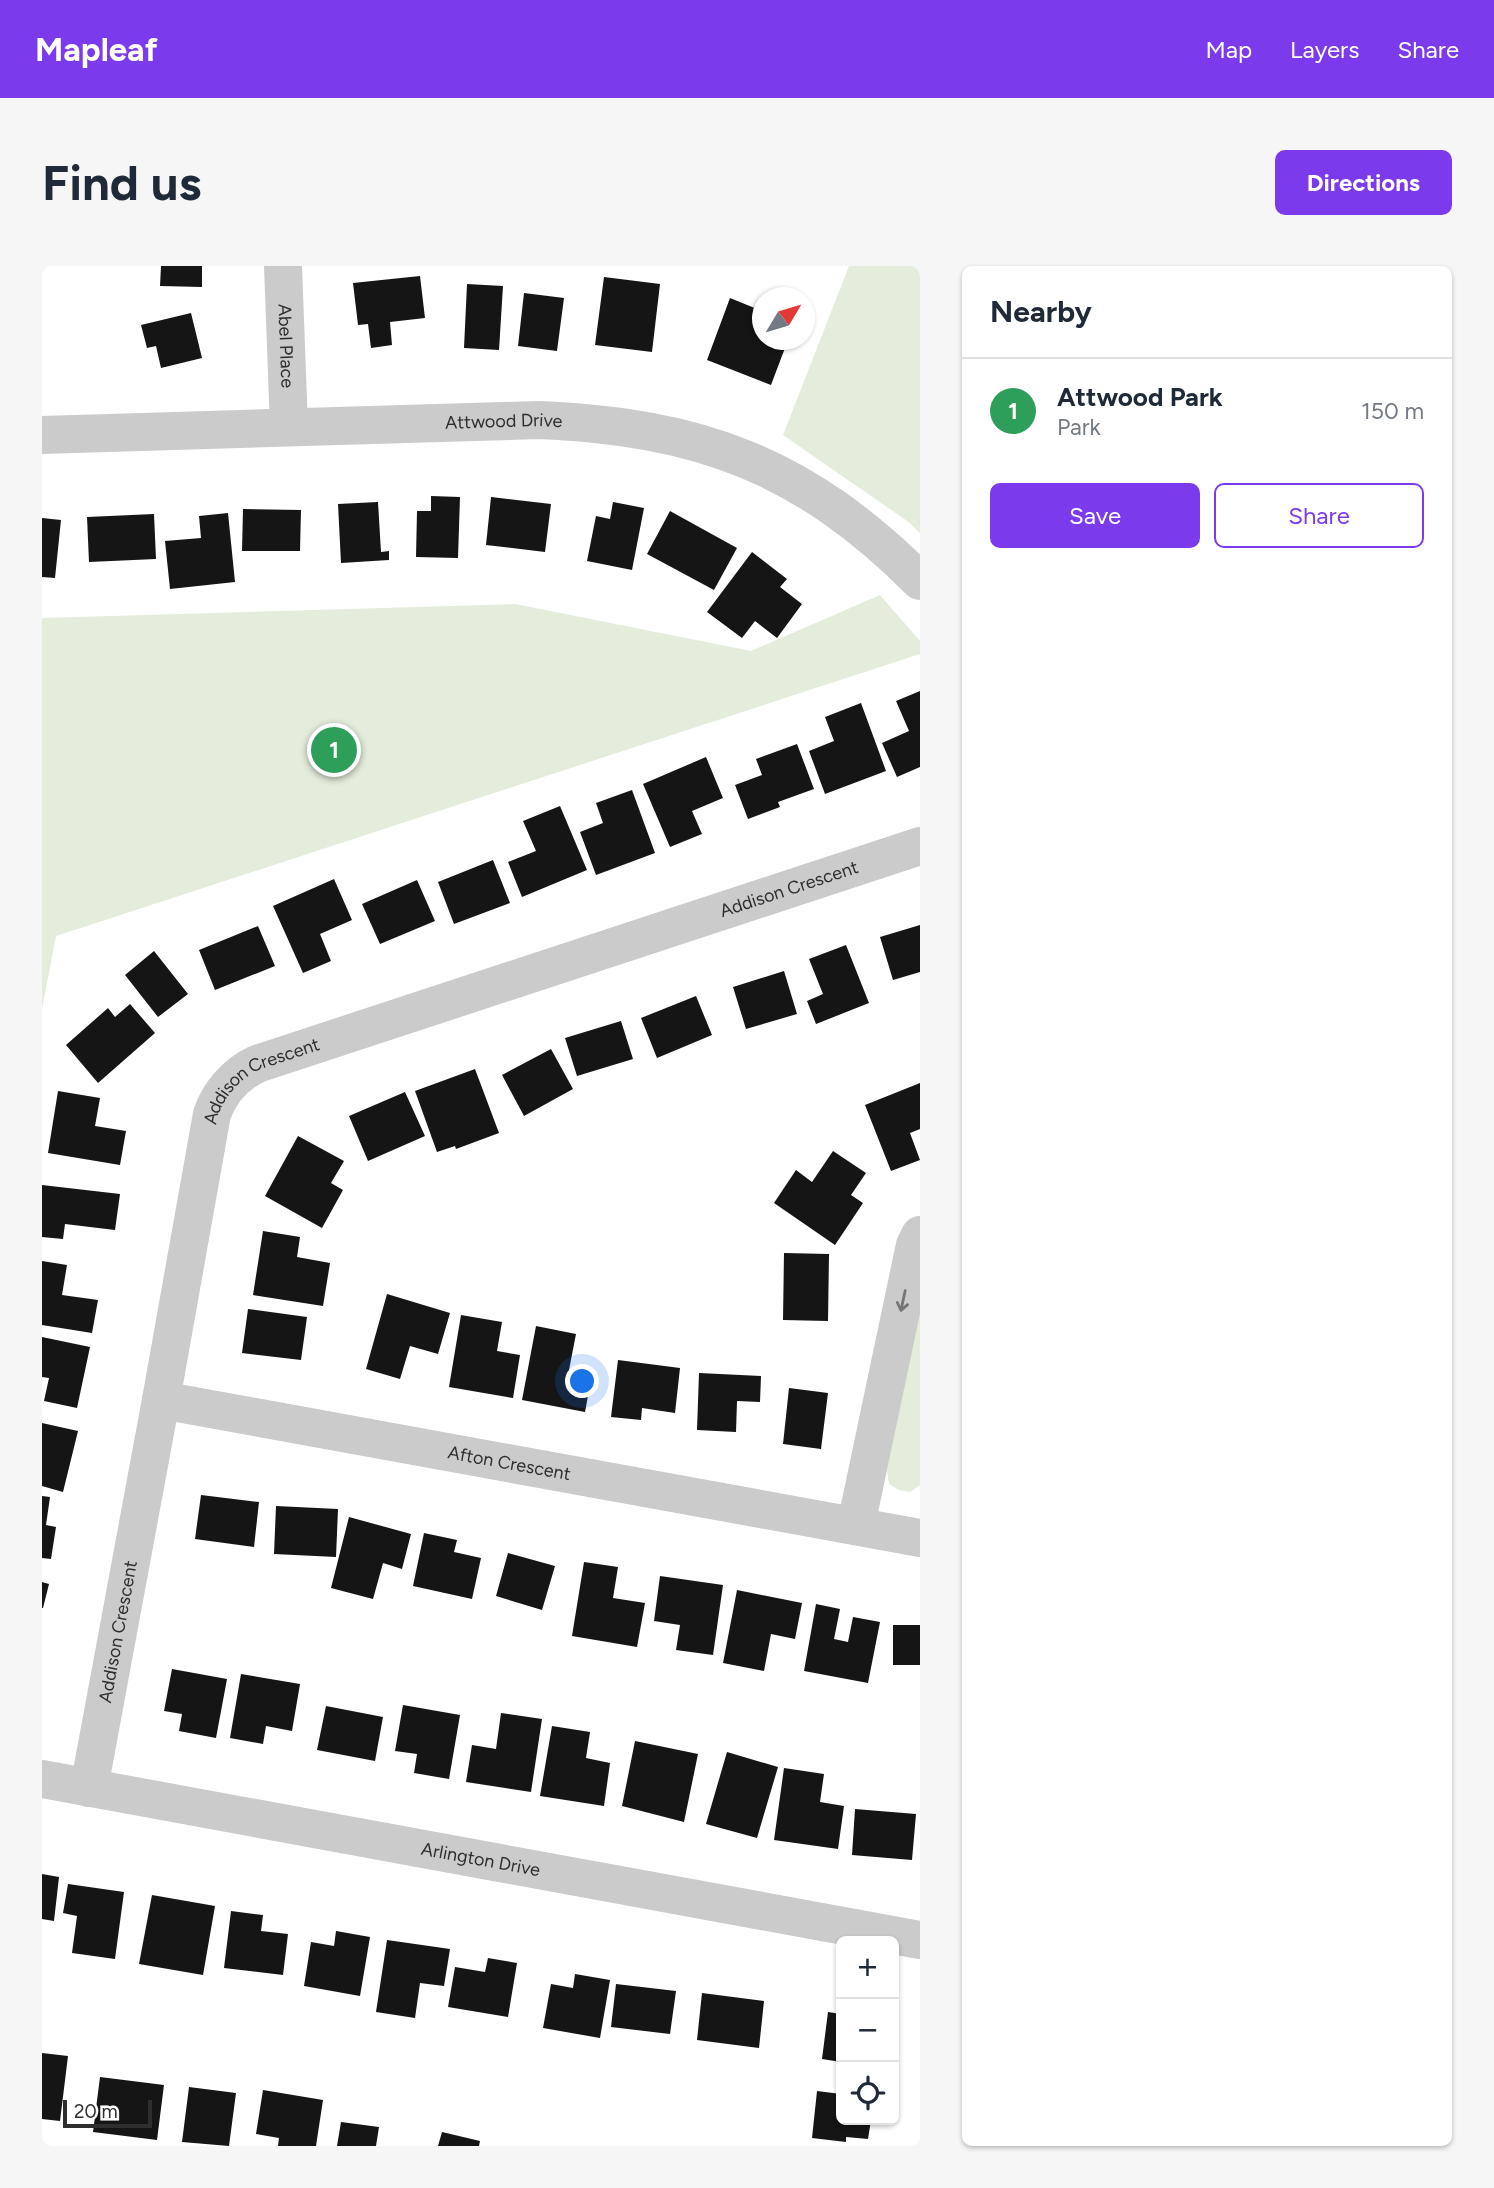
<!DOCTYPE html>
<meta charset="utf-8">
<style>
:root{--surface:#fff;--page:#f6f6f7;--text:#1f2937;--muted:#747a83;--line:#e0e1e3;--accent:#7c3aed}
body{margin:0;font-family:Figtree,sans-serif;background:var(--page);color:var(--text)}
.controls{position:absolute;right:21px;bottom:21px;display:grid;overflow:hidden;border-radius:10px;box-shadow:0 2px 5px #0004}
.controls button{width:63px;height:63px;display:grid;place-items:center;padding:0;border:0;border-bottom:2px solid var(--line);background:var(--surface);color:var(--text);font:35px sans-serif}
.compass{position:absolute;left:710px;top:21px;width:63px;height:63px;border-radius:50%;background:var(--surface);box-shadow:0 2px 5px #0004;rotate:52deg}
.scale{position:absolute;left:21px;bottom:18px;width:89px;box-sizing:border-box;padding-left:7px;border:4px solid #2e2e2e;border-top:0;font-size:19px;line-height:24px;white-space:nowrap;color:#2e2e2e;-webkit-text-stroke:5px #fff;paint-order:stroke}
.you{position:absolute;left:541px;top:1116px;width:24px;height:24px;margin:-18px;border:5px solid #fff;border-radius:50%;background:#1a73e8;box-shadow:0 0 0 10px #1a73e833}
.badge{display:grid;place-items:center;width:46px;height:46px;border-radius:50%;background:var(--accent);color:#fff;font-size:23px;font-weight:700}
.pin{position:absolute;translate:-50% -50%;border:4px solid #fff;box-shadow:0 2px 7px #0006}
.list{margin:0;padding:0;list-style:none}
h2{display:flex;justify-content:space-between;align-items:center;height:91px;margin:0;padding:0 28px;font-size:30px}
h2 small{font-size:23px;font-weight:400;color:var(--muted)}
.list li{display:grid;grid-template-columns:46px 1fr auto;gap:21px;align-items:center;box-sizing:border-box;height:105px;padding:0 28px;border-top:2px solid var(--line)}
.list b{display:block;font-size:26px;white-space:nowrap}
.list p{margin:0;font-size:23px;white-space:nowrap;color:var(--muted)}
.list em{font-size:23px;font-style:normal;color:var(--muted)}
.actions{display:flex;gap:14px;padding:21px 28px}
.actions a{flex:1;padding:16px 0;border:2px solid var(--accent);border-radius:10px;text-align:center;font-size:24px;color:var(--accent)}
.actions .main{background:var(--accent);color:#fff}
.icon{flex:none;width:38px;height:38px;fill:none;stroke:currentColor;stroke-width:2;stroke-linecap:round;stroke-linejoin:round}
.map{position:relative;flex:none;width:878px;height:1880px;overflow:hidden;border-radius:10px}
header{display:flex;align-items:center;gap:42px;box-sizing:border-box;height:98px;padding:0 35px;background:var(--accent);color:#fff}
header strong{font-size:33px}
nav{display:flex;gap:38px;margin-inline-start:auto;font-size:24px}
.intro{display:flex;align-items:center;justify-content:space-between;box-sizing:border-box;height:168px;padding:0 42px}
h1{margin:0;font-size:49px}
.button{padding:18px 32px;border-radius:10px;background:var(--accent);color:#fff;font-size:24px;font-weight:700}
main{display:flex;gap:42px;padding:0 42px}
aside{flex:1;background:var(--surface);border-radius:10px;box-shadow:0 2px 5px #0004}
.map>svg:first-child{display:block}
.green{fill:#e4eddb}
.building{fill:#151515}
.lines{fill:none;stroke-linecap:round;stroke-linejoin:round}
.minor{stroke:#cbcbcb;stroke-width:38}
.oneway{stroke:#757575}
.labels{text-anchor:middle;stroke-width:7;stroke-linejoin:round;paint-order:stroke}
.street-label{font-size:18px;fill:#2e2e2e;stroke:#fff}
</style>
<header>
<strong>Mapleaf</strong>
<nav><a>Map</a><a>Layers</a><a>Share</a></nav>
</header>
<div class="intro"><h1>Find us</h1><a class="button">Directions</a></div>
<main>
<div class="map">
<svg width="878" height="1880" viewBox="0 0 878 1880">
<rect width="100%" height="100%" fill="#fff"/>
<path class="green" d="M807,0H878V267L868,257L741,169Z
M838,329L878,375V388L14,670L0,743V352L473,338L709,385Z
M878,1027V1219L868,1226L857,1224L847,1218L845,1205Z"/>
<path class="building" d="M119,0H160V21L118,20Z
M378,10L383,52L348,56L350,79L329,82L326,58L316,59L311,17Z
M562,11L618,18L610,86L553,79Z
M425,18L461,20L457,84L422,82Z
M482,27L522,32L515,85L476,80Z
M688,32L720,45V74H746L729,119L665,94Z
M149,47L160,92L119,102L114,80L105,82L99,59Z
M389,230L418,231L416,292L374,291L375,245H389Z
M449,231L509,238L503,286L444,279Z
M336,236L339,286L347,285V294L299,297L296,238Z
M571,236L602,242L590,304L545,295L554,250L568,253Z
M201,243L259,244L258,285H200Z
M628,245L695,282L672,324L605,288Z
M186,247L193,316L128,323L123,275L159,272L157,250Z
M112,248L114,293L47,296L45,251Z
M0,252L19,254L13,312L0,311Z
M710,286L745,313L738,321L760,338L735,372L713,355L700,372L665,346Z
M878,425V501L855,511L840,477L867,465L854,435Z
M819,437L844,505L783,528L767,485L792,475L783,451Z
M755,478L772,523L736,536L738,541L706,553L693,519L720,509L714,493Z
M664,491L681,532L650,545L660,568L628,581L601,518Z
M590,524L613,587L554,609L538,566L561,557L554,537Z
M518,540L545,604L480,631L466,596L494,585L481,555Z
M451,594L468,637L412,658L396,616Z
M292,613L310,654L278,668L289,695L261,707L231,640Z
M375,614L393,655L338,678L320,638Z
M878,659V706L851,714L838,671Z
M216,660L233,700L173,724L157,684Z
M804,679L827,737L774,758L765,735L781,728L767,693Z
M112,685L146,728L116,751L83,709Z
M742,705L755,748L704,763L691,721Z
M654,730L670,769L615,792L599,752Z
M88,738L113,767L56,817L24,779L66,742L73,751Z
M579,755L591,793L535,810L523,772Z
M509,783L531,823L482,850L460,809Z
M433,803L457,867L414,883L413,880L395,886L373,825Z
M878,817V863L868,867L878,894L849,905L823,839Z
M16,825L58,832L53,860L84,865L78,899L6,887Z
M363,826L383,870L326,895L307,850Z
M256,870L302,895L289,917L301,924L280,962L223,930Z
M791,885L824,907L809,929L821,937L793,979L732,937L754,904L770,916Z
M0,919L78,928L73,964L23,958L21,973L0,971Z
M221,965L258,971L255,991L288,997L281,1040L211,1029Z
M742,987L787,988L786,1055L741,1054Z
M0,995L25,999L20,1029L56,1034L50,1067L0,1059Z
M345,1028L408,1047L396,1088L368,1080L358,1113L324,1103Z
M206,1043L265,1051L259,1094L200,1087Z
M419,1049L460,1056L455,1085L478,1089L471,1132L407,1121Z
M494,1060L534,1068L527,1104L550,1108L543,1146L480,1134Z
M0,1071L48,1081L35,1142L2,1135L7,1112L0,1111Z
M576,1094L638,1102L633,1147L600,1142L599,1154L569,1151Z
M657,1107L719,1110L718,1136L695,1135L694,1166L655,1164Z
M747,1122L786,1127L779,1183L741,1178Z
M0,1157L36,1165L21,1226L0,1220Z
M159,1229L217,1236L212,1281L153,1273Z
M0,1230L8,1231L4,1259L14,1261L9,1293L0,1292Z
M234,1240L296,1243L294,1291L232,1288Z
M307,1251L369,1268L360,1303L341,1297L331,1333L289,1322Z
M382,1267L415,1274L412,1286L439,1292L430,1333L371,1320Z
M466,1287L513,1300L500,1344L454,1330Z
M542,1296L576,1301L571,1332L603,1337L595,1381L530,1370Z
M618,1310L681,1319L671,1389L634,1384L638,1359L612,1355Z
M0,1316L7,1318L1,1342H0Z
M695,1324L760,1337L753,1373L729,1368L722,1405L681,1397Z
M774,1338L798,1343L792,1373L806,1376L811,1351L838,1356L826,1417L762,1405Z
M851,1359H878V1399H851Z
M130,1403L185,1413L174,1472L137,1465L140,1448L122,1445Z
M199,1408L258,1418L250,1465L224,1460L221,1478L188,1472Z
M361,1439L418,1449L407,1513L372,1507L375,1488L353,1485Z
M284,1440L341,1451L333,1495L275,1484Z
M459,1447L500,1453L489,1526L424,1516L430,1479L454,1483Z
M510,1460L548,1466L544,1492L568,1497L562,1540L498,1530Z
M593,1475L656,1488L642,1556L580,1540Z
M685,1486L736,1501L715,1572L664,1558Z
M742,1502L782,1508L778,1536L802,1540L796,1583L732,1574Z
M813,1543L874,1548L870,1594L810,1589Z
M0,1608L17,1611L12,1655L0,1653Z
M26,1618L82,1626L73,1693L30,1687L35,1650L21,1647Z
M110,1629L173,1640L161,1709L97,1698Z
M189,1645L221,1649L219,1665L246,1668L241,1709L182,1702Z
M294,1665L328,1671L318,1730L262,1720L269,1676L292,1680Z
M345,1674L408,1683L402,1720L378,1717L373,1752L334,1746Z
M446,1692L475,1697L466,1751L406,1741L413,1701L443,1706Z
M533,1708L568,1714L558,1772L501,1762L509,1718L531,1722Z
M574,1718L634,1725L628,1768L569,1761Z
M660,1727L722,1735L717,1782L655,1774Z
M786,1746L799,1748V1796L780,1793Z
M0,1787L26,1790L18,1855L0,1853Z
M58,1811L122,1819L115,1874L51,1866Z
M147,1821L194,1827L187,1880L140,1876Z
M221,1824L281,1834L274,1880H236L237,1872L214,1868Z
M775,1825L799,1828V1854H829L826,1873L804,1871V1876L770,1872Z
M299,1856L337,1861L334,1880H295Z
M400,1866L438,1875L437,1880H396Z"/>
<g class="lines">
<g class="minor">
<path id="s1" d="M241,0L247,161"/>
<path id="s2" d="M0,169L497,154C658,161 762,199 878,315"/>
<path id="s3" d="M119,1134L878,1272"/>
<path d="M814,1259L873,979L878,969"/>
<path id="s4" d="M0,1513L878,1674"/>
<path id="s5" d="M47,1522L119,1134L170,848C178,826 194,808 215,798L878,580"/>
</g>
</g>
<defs><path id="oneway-shaft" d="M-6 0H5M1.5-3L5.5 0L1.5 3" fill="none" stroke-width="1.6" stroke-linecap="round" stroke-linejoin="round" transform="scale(1.75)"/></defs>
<use class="oneway" href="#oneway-shaft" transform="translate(861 1035) rotate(102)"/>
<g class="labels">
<g class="street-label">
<text dy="6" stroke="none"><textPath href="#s1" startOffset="80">Abel Place</textPath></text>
<text dy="6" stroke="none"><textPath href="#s2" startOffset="462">Attwood Drive</textPath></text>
<text dy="6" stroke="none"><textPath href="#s5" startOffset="1314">Addison Crescent</textPath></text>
<text dy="6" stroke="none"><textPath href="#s5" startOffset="747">Addison Crescent</textPath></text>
<text dy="6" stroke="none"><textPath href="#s3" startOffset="354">Afton Crescent</textPath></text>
<text dy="6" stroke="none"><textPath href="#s5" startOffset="159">Addison Crescent</textPath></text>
<text dy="6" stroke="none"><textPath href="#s4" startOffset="446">Arlington Drive</textPath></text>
</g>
</g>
</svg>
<div class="controls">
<button>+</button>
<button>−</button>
<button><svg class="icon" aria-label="locate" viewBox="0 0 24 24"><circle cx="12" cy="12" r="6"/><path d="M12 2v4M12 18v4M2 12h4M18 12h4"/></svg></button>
</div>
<svg class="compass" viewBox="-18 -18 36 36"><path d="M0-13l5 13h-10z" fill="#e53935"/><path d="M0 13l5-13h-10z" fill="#747a83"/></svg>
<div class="scale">20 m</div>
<div class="you"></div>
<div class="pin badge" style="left:292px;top:484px;background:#2e9e5b">1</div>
</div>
<aside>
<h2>Nearby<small></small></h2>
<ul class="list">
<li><span class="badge" style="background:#2e9e5b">1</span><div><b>Attwood Park</b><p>Park</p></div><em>150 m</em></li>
</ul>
<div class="actions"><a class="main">Save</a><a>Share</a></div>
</aside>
</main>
